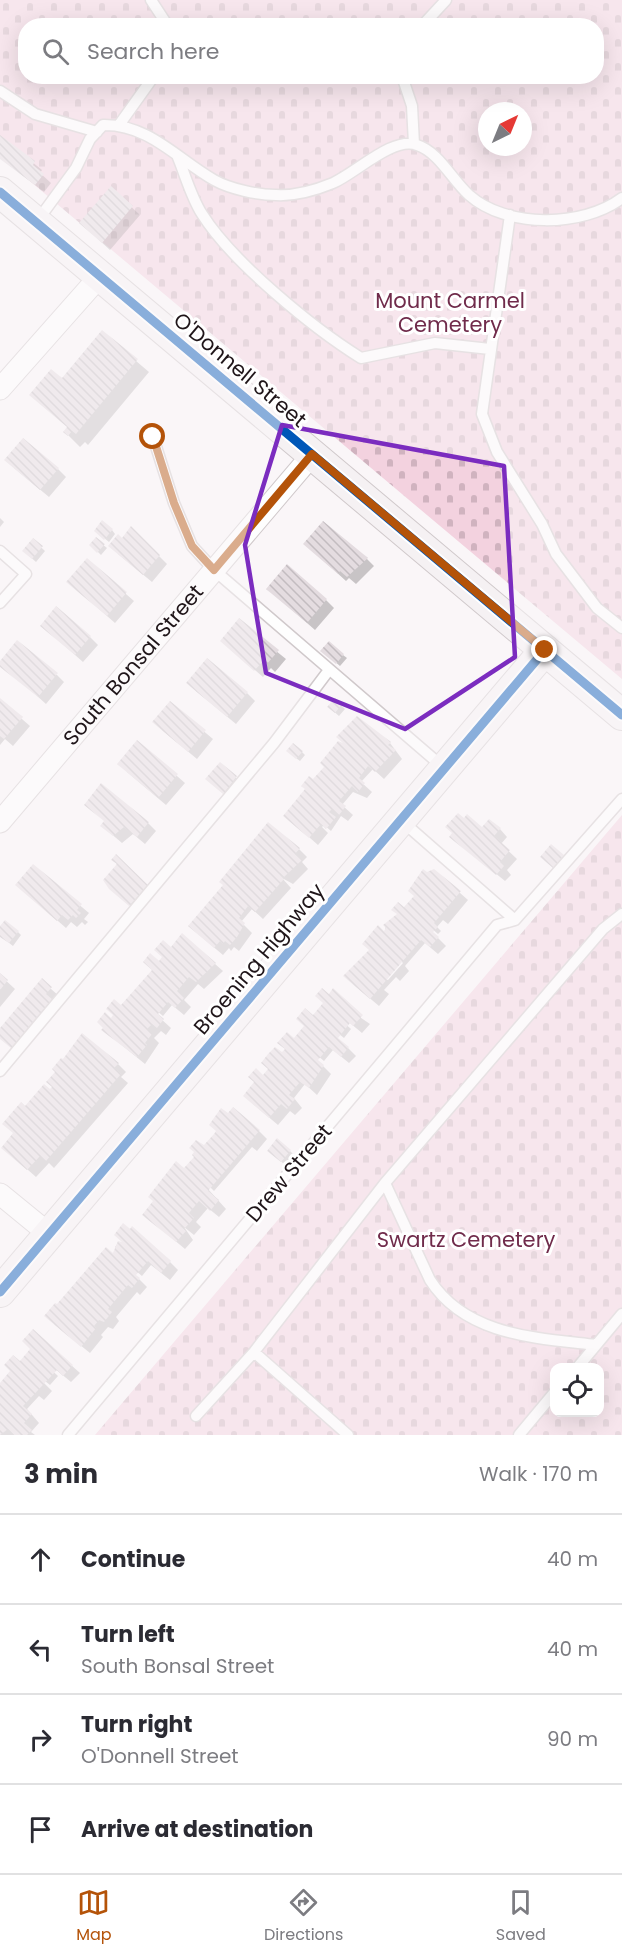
<!DOCTYPE html>
<meta charset="utf-8">
<style>
:root{--surface:#fff;--page:#f2f2f3;--text:#2b2b33;--muted:#7c7c81;--line:#e1e1e2;--accent:#b45309}
body{margin:0;font-family:Poppins,sans-serif;background:var(--page);color:var(--text)}
.controls{position:absolute;right:18px;bottom:18px;display:grid;overflow:hidden;border-radius:12px;box-shadow:0 6px 24px #0002}
.controls button{width:54px;height:54px;display:grid;place-items:center;padding:0;border:0;border-bottom:2px solid var(--line);background:var(--surface);color:var(--text);font:30px sans-serif}
.compass{position:absolute;left:478px;top:102px;width:54px;height:54px;border-radius:50%;background:var(--surface);box-shadow:0 6px 24px #0002;rotate:43deg}
.stop{position:absolute;width:18px;height:18px;margin:-14px;border:4px solid #b45309;border-radius:50%;background:#fff}
.stop.end{background:#b45309;border-color:#fff;box-shadow:0 2px 6px #0008}
.list{margin:0;padding:0;list-style:none}
h2{display:flex;justify-content:space-between;align-items:center;height:78px;margin:0;padding:0 24px;font-size:26px}
h2 small{font-size:20px;font-weight:400;color:var(--muted)}
.list li{display:grid;grid-template-columns:39px 1fr auto;gap:18px;align-items:center;box-sizing:border-box;height:90px;padding:0 24px;border-top:2px solid var(--line)}
.list b{display:block;font-size:22px;white-space:nowrap}
.list p{margin:0;font-size:20px;white-space:nowrap;color:var(--muted)}
.list em{font-size:20px;font-style:normal;color:var(--muted)}
.icon{flex:none;width:33px;height:33px;fill:none;stroke:currentColor;stroke-width:2;stroke-linecap:round;stroke-linejoin:round}
.map{position:relative;flex:none;width:622px;height:1435px;overflow:hidden}
.search{position:absolute;background:var(--surface);box-shadow:0 6px 24px #0002;left:18px;right:18px;top:18px;height:66px;display:flex;align-items:center;gap:15px;box-sizing:border-box;padding:0 21px;border-radius:24px;color:var(--muted);font-size:22px}
.sheet{height:438px;background:var(--surface)}
nav{display:flex;justify-content:space-around;align-items:center;box-sizing:border-box;height:84px;border-top:2px solid var(--line);background:var(--surface);font-size:16px;color:var(--muted)}
nav a{display:grid;justify-items:center;gap:3px}
nav .on{color:var(--accent)}
.map>svg:first-child{display:block}
.cemetery{fill:url(#cemetery-stones);fill-rule:evenodd}
.shadow{fill:#0003;fill-rule:evenodd}
.building{fill:url(#building-back-hatch)}
.lines{fill:none;stroke-linecap:round;stroke-linejoin:round}
.lane-casing{stroke:#d0c9cb;stroke-width:13}
.street-casing{stroke:#d0c9cb;stroke-width:23}
.secondary-casing{stroke:#d0c9cb;stroke-width:32}
.lane{stroke:#fefefe;stroke-width:10}
.street{stroke:#fefefe;stroke-width:21}
.secondary{stroke:#f5f1f3;stroke-width:30}
.cycleway-casing{stroke:#fff;stroke-width:13}
.cycleway{stroke:#0057b8;stroke-width:9}
.route{stroke:#b45309;stroke-width:8}
.marked{fill:none;stroke:#7b2cbf;stroke-width:4.5;stroke-linejoin:round}
.labels{text-anchor:middle;stroke-width:6;stroke-linejoin:round;paint-order:stroke}
.park-label{font-size:21px;fill:#702b4b;stroke:#fff}
.street-label{font-size:21px;fill:#1f1519;stroke:#fff}
</style>
<div class="map">
<svg width="622" height="1435" viewBox="0 0 622 1435">
<defs>
<pattern id="cemetery-stones" width="16" height="16" patternUnits="userSpaceOnUse" patternTransform="scale(1.5)"><rect width="16" height="16" fill="#f3d2df"/><path d="M2 7V4a2 2 0 0 1 4 0v3zM10 15v-3a2 2 0 0 1 4 0v3z" fill="#d0b3bf"/></pattern>
<pattern id="building-back-hatch" width="6" height="6" patternUnits="userSpaceOnUse" patternTransform="scale(1.5)"><rect width="6" height="6" fill="#e4dce0"/><path d="M-1 5l2 2M0 0l6 6M5-1l2 2" fill="none" stroke="#c3bcc0"/></pattern>
</defs>
<rect width="100%" height="100%" fill="#faf6f8"/>
<path class="cemetery" d="M0,0H622V679L0,156ZM26,26H596V76H26ZM487,111H523V147H487Z
M622,815V1435H95ZM554,1368H600V1412H554Z"/>
<path class="shadow" d="M0,136L42,170L40,173L51,183L44,192L0,158Z
M111,188L140,215L110,250L89,231Z
M102,332L149,372L88,445L85,442L80,447L65,432L68,428L62,380Z
M14,468L58,469L66,477L49,497Z
M0,518L4,522L0,527Z
M112,530L115,534L109,542L99,534Z
M96,539L107,548L101,555L91,545Z
M33,540L45,551L36,562L27,554Z
M313,551L367,559L374,566L356,584L349,578L346,581Z
M118,554L159,556L167,564L152,582Z
M87,560L134,601L115,623L76,589Z
M276,596L326,600L334,608L315,630Z
M239,621L286,659L275,672L271,668L263,677L230,649Z
M50,633L90,637L98,645L83,662Z
M326,654L343,655L347,658L340,666Z
M0,663L57,675L64,682L46,704Z
M196,691L247,693L255,701L236,724Z
M0,700L30,726L13,746L5,739L0,745Z
M335,700L345,709L339,716L332,710Z
M170,703L213,739L197,759L162,730Z
M138,742L185,783L166,805L127,772Z
M390,743L402,759L384,779L373,769L361,782L372,792L367,798L353,792L342,805L353,815L348,821L341,816L331,831L324,825L322,827L328,833L318,845L293,823L318,786Z
M302,752L305,755L300,761L292,755Z
M220,764L240,781L227,796L211,783Z
M148,823L156,831L145,844L133,834L122,843L102,826Z
M482,829H500L507,837L501,844L517,859L507,870L511,875L505,881L451,837Z
M299,849L307,857L302,862L308,869L293,884L282,878L291,888L263,919L252,909L241,922L252,933L239,951L234,947L231,951L229,948L223,955L198,934Z
M116,857L154,894L138,913L119,896Z
M33,866L89,913L84,919L88,922L85,925L82,922L77,927L71,922L66,928L17,885Z
M434,870L468,900L448,924L443,920L437,927L441,931L438,934L410,910L427,874Z
M385,926L438,938L446,946L438,954L425,943L405,966L409,971L400,981L396,977L384,990L389,994L379,1006L353,984L386,934ZM401,961L403,963L388,980L385,979Z
M0,929L18,932L21,935L13,946L0,936Z
M182,935L223,971L204,989L198,984L184,1000L191,1007L184,1015L172,1005L163,1016L150,1005L148,1007L171,1028L166,1035L161,1031L154,1038L159,1043L145,1064L103,1030Z
M0,975L15,989L0,1007Z
M42,981L59,996L53,1003L60,1009L20,1055L0,1038V1031Z
M329,996L370,1024L362,1033L344,1018L342,1021L351,1029L344,1038L319,1018Z
M300,1041L348,1048L356,1056L349,1063L333,1050L324,1061Z
M282,1054L323,1066L331,1074L317,1095L305,1084L294,1098L302,1108L295,1115L290,1111L278,1125L253,1104L263,1077Z
M118,1064L126,1072L121,1077L128,1083L54,1168L49,1163L36,1177L11,1155L14,1134L25,1108L53,1088L57,1072Z
M259,1131L267,1139L257,1151L252,1147L214,1191L210,1187L208,1189L226,1209L219,1217L208,1208L196,1222L201,1227L194,1235L184,1227L193,1240L185,1249L144,1215L193,1177L204,1147Z
M290,1151L294,1155L285,1165L273,1154Z
M118,1243L170,1262L178,1270L170,1280L151,1265L142,1276L118,1256L115,1247Z
M139,1279L147,1287L140,1295L137,1292L116,1317L119,1321L113,1329L108,1327L101,1335L103,1337L90,1353L54,1324Z
M33,1331L80,1373L71,1382L48,1363L46,1365L58,1376L50,1385L45,1381L43,1382L52,1391L44,1400L39,1396L27,1409L39,1423L31,1432L35,1435H0V1385L22,1403L23,1401L3,1382L12,1372L6,1365L13,1357L41,1380L43,1378L23,1360L32,1349L24,1341Z"/>
<path class="building" d="M0,135L35,161L33,165L44,174L35,185L0,159Z
M111,186L133,206L102,243L79,223Z
M102,330L138,359L76,434L72,431L68,436L63,432L67,427L29,395L51,369L62,378Z
M23,438L59,468L40,490L4,460Z
M102,520L113,529L104,540L94,531Z
M323,521L368,558L347,577L340,571L338,574L303,544Z
M131,526L160,555L143,575L108,546L118,534L122,538Z
M96,537L105,544L97,553L89,545Z
M33,538L43,546L32,559L22,551Z
M87,558L127,592L107,616L66,582Z
M287,564L327,599L307,623L266,589Z
M56,606L91,636L75,655L40,626Z
M239,618L279,650L266,665L263,661L254,671L220,641Z
M17,640L58,673L38,697L0,667V661Z
M329,641L344,654L336,664L320,651Z
M207,658L248,692L227,717L186,683Z
M0,698L23,717L4,739L0,736Z
M335,698L342,704L335,713L327,707Z
M170,701L206,730L188,752L152,722Z
M357,716L391,742L388,745L396,750L375,772L368,766L359,778L365,783L358,792L352,786L339,801L346,806L339,815L332,809L329,812L336,817L326,829L321,824L309,838L283,816L305,789L301,786L309,776L313,779L324,767L320,763L338,741L343,743L336,737Z
M137,740L178,774L158,798L117,764Z
M293,743L303,751L296,759L286,751Z
M220,762L237,776L223,794L205,779Z
M101,783L149,822L137,837L124,827L113,836L100,826L104,821L84,805Z
M458,813L464,818L467,814L482,827L489,819L501,828L494,836L510,850L500,862L504,866L496,875L449,837L452,833L445,827Z
M268,822L300,848L295,854L302,860L284,877L278,871L284,879L255,912L248,906L239,918L245,923L237,937L230,945L225,941L223,944L220,941L214,948L188,926L223,885L219,882Z
M551,844L564,855L553,868L540,857Z
M116,854L148,885L129,906L109,889L103,880L117,864L111,860Z
M33,864L82,904L77,910L81,913L76,918L73,915L68,920L62,915L57,921L15,885Z
M423,869L427,872L434,869L461,891L434,923L438,927L433,932L439,937L430,947L421,940L370,999L343,976L369,950L362,944L378,925L384,931L386,928L383,925L397,914L391,910L398,902L404,907L414,896L408,891Z
M5,920L19,931L9,943L0,937V926Z
M182,933L216,963L196,982L189,977L177,991L184,998L175,1008L168,1002L158,1014L164,1019L157,1028L152,1024L147,1029L152,1034L145,1043L147,1045L137,1057L101,1030L103,1028L97,1022L105,1012L111,1018L113,1015L106,1009L114,999L121,1005L152,970L143,962L150,953L159,961L162,957L154,950L163,940L171,947Z
M0,973L8,980L0,990Z
M42,978L52,987L46,994L53,1000L11,1048L0,1039V1028Z
M322,988L329,994L333,988L363,1015L353,1026L350,1023L338,1038L349,1047L341,1057L329,1047L318,1060L324,1065L309,1088L300,1082L289,1095L295,1099L287,1109L281,1104L269,1118L243,1096L254,1082L248,1077L256,1068L263,1075L268,1069L261,1063L268,1054L275,1047L282,1052L285,1049L277,1043L287,1032L294,1038L304,1026L296,1019L305,1008L313,1015L323,1003L315,996Z
M82,1033L119,1063L114,1068L121,1074L46,1161L40,1156L27,1170L1,1148L13,1133L2,1124L21,1102L25,1106L44,1084L50,1089L52,1087L46,1082L55,1072L52,1069L61,1058L63,1059Z
M233,1107L260,1130L208,1191L219,1200L210,1211L199,1201L189,1213L194,1218L185,1228L179,1225L186,1231L176,1242L142,1215L153,1201L148,1197L176,1161L184,1168L194,1157L192,1155L194,1152L189,1148L196,1140L204,1145L214,1134L216,1131L209,1125L221,1108L228,1113Z
M277,1138L291,1150L281,1162L267,1151Z
M123,1223L130,1229L132,1226L171,1261L161,1273L148,1261L136,1275L140,1278L132,1288L128,1285L108,1309L112,1312L104,1322L99,1320L94,1326L96,1328L81,1347L44,1316L55,1303L57,1304L106,1247L113,1253L118,1241L122,1242L114,1235Z
M33,1329L73,1365L63,1376L57,1370L23,1406L32,1414L24,1423L32,1430L27,1435H14L8,1429L0,1435V1383L10,1371L4,1365L13,1355L20,1361L30,1349L22,1341Z"/>
<g class="lines">
<g class="lane-casing">
<path id="lane" d="M151,0L168,26
M422,26L446,0
M402,76L412,106L414,144
M0,91L35,114L97,132
M119,125L154,76
M177,155C185,174 191,197 202,214C232,262 313,328 361,358L435,343L490,349
M510,215L482,414L497,452L542,524L556,554L597,608L622,628
M38,220L76,168L90,139L103,125C149,124 177,159 214,180C230,189 258,195 276,195C294,196 316,190 333,183C356,173 393,136 417,145C439,152 452,180 469,195C506,228 582,228 622,198
M153,437L174,503L192,546L214,570L444,768
M0,551L26,574L0,603
M403,822L515,920
M515,920L622,799
M0,1071L274,743L329,670
M385,1183L430,1280C466,1336 537,1338 596,1345
M254,1352L348,1435
M577,1368L622,1314
M196,1416L254,1352L385,1183L603,929L622,914
M68,1435L497,925L515,920
M519,1435L554,1393"/>
</g>
<g class="street-casing">
<g id="street">
<path d="M0,389L100,276"/>
<path id="s1" d="M0,822L312,455"/>
<path d="M0,1194L49,1234"/>
</g>
</g>
<g class="secondary-casing">
<path id="secondary" d="M0,192L622,715
M0,1292L545,650"/>
</g>
<use href="#lane" class="lane"/>
<use href="#street" class="street"/>
<use href="#secondary" class="secondary"/>
<g class="cycleway-casing">
<path id="cycleway" d="M0,192L622,715
M0,1292L545,650"/>
</g>
<use href="#cycleway" class="cycleway"/>
</g>
<g class="lines">
<path class="route" d="M153,437L174,503L192,546L214,570L312,454L545,650"/>
</g>
<path d="M0 0H622V1435H0ZM282,425L504,466L515,657L405,729L266,673L245,545Z" fill="#faf6f8" fill-opacity=".55" fill-rule="evenodd"/>
<path class="marked" d="M282,425L504,466L515,657L405,729L266,673L245,545Z"/>
<g class="labels">
<g class="park-label">
<text x="450" y="308">Mount Carmel<tspan x="450" dy="24">Cemetery</tspan></text>
<text x="466" y="1247">Swartz Cemetery</text>
</g>
<g class="street-label">
<text transform="translate(240 370) rotate(40)" y="7">O'Donnell Street</text>
<text dy="7" stroke="none"><textPath href="#s1" startOffset="206">South Bonsal Street</textPath></text>
<text transform="translate(259 959) rotate(-50)" y="7">Broening Highway</text>
<text transform="translate(289 1173) rotate(-50)" y="7">Drew Street</text>
</g>
</g>
</svg>
<div class="controls">
<button><svg class="icon" aria-label="locate" viewBox="0 0 24 24"><circle cx="12" cy="12" r="6"/><path d="M12 2v4M12 18v4M2 12h4M18 12h4"/></svg></button>
</div>
<svg class="compass" viewBox="-18 -18 36 36"><path d="M0-13l5 13h-10z" fill="#e53935"/><path d="M0 13l5-13h-10z" fill="#7c7c81"/></svg>
<div class="stop" style="left:153px;top:437px"></div>
<div class="stop end" style="left:545px;top:650px"></div>
<div class="search"><svg class="icon" aria-label="search" viewBox="0 0 24 24"><circle cx="10" cy="10" r="6"/><path d="M15 15l6 6"/></svg>Search here</div>
</div>
<section class="sheet">
<h2>3 min<small>Walk · 170 m</small></h2>
<ul class="list">
<li><svg class="icon" aria-label="ahead" viewBox="0 0 24 24"><path d="M12 20V5M6 11l6-6 6 6"/></svg><div><b>Continue</b></div><em>40 m</em></li>
<li><svg class="icon" aria-label="left" viewBox="0 0 24 24"><path d="M17 20v-9H6M10 6l-5 5 5 5"/></svg><div><b>Turn left</b><p>South Bonsal Street</p></div><em>40 m</em></li>
<li><svg class="icon" aria-label="right" viewBox="0 0 24 24"><path d="M7 20v-9h11M14 6l5 5-5 5"/></svg><div><b>Turn right</b><p>O'Donnell Street</p></div><em>90 m</em></li>
<li><svg class="icon" aria-label="arrive" viewBox="0 0 24 24"><path d="M6 21V4h12l-3 4 3 4H6"/></svg><div><b>Arrive at destination</b></div></li>
</ul>
</section>
<nav>
<a class="on"><svg class="icon" aria-label="map" viewBox="0 0 24 24"><path d="M3 6l6-2 6 2 6-2v14l-6 2-6-2-6 2zM9 4v14M15 6v14"/></svg>Map</a>
<a><svg class="icon" aria-label="directions" viewBox="0 0 24 24"><path d="M12 3l9 9-9 9-9-9zM9 14v-3h6M13 9l2 2-2 2"/></svg>Directions</a>
<a><svg class="icon" aria-label="saved" viewBox="0 0 24 24"><path d="M7 4h10v16l-5-4-5 4z"/></svg>Saved</a>
</nav>
